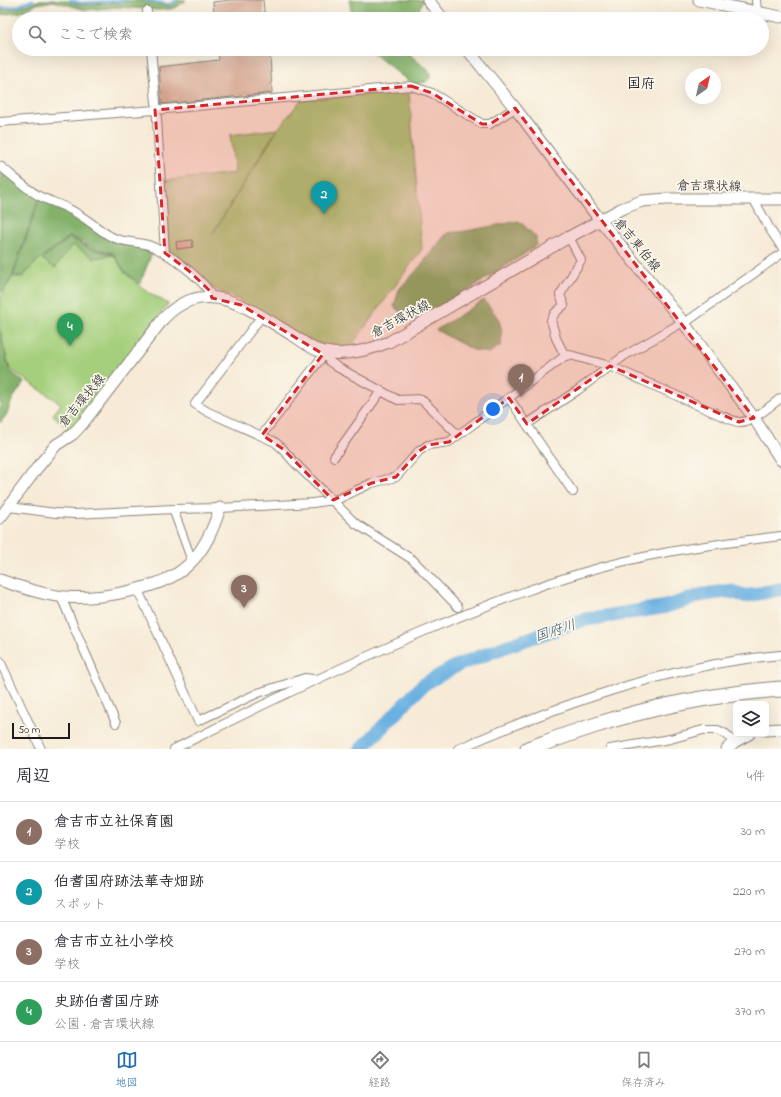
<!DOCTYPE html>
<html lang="ja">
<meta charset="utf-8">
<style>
:root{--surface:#fff;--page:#f2f2f3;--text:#2b2b33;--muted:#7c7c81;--line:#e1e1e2;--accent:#1f6fb2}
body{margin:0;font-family:"Indie Flower","Klee One",sans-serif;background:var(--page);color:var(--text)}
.controls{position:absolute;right:12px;bottom:12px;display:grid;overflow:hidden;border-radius:6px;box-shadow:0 4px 16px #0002}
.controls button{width:36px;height:36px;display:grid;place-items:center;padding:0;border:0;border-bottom:1px solid var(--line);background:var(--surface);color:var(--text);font:20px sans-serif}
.compass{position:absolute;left:685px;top:68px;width:36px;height:36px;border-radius:50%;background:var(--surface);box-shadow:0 4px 16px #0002;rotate:34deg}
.scale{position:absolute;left:12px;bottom:10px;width:58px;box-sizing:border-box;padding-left:4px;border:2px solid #1c1c1c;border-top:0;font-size:11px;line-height:14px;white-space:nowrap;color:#1c1c1c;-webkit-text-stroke:3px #fbf7ec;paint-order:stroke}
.you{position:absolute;left:493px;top:409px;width:14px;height:14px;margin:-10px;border:3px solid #fff;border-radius:50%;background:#1a73e8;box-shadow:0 0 0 6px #1a73e833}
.badge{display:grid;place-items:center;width:26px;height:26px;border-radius:50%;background:var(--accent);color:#fff;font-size:13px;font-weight:700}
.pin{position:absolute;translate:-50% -33px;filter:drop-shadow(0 1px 2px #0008)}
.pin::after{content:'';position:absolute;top:21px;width:14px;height:12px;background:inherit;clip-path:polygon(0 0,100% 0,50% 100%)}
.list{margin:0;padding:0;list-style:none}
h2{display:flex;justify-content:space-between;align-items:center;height:52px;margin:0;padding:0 16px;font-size:17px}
h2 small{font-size:13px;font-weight:400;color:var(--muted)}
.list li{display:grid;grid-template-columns:26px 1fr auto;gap:12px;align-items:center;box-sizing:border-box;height:60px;padding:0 16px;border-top:1px solid var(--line)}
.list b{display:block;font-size:15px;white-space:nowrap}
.list p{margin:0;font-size:13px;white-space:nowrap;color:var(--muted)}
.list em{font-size:13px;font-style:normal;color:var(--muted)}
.icon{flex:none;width:22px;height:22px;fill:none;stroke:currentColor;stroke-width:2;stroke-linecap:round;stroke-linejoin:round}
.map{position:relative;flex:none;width:781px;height:749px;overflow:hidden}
.search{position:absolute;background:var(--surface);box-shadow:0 4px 16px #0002;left:12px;right:12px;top:12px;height:44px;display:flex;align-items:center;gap:10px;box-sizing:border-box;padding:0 14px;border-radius:22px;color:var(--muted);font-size:15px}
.sheet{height:292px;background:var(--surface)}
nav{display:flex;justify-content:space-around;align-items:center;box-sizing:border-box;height:56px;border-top:1px solid var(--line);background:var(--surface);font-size:11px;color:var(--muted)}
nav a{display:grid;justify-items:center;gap:2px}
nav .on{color:var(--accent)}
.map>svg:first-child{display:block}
.green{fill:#a5cf7b;stroke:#60764c}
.forest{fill:#84b26b;stroke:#506744}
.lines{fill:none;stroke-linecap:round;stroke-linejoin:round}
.stream{stroke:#6bb0e1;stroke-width:2.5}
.river{stroke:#6bb0e1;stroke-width:14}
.building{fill:#d3a28c}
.street-casing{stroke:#8a847a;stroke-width:10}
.secondary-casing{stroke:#8a847a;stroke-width:13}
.highway-casing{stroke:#8a847a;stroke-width:17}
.street{stroke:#fff;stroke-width:8}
.secondary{stroke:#fff;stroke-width:11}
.highway{stroke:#fff;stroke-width:15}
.marked{fill:#d62828;fill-opacity:0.2;stroke:#d62828;stroke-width:3;stroke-dasharray:8 5;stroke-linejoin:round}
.labels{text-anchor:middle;stroke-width:3.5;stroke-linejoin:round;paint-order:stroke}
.street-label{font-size:13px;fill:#1c1c1c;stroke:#fbf7ec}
.neighbourhood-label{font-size:14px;font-weight:bold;fill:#1c1c1c;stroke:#fbf7ec}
.water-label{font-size:14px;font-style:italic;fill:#3c576b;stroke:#fbf7ec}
</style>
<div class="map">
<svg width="781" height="749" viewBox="0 0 781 749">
<rect width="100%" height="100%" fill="#fbf7ec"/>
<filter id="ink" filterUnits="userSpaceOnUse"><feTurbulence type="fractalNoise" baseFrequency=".025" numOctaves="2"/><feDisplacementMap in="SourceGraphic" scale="8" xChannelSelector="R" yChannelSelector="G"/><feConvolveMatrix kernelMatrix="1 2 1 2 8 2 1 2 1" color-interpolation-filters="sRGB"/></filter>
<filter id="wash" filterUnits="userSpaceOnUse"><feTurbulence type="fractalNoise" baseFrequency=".012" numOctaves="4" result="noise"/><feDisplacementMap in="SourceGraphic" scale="16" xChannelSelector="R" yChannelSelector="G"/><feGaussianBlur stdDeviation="0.9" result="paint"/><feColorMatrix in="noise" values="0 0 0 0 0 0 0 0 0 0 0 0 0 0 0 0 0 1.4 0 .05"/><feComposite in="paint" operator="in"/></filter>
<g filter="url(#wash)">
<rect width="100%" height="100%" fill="#f7ebd7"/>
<path class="green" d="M407,91L409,93L422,249L349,349H331L301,336L241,301L211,287L169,254L162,181L235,173L230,135L277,129L213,233L278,129L301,100Z
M70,237L90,248L113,254L124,272L145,290L168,304L128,358L70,431L53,415L61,404L10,369L0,334V297L13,277H23L37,261Z"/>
<path class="forest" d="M40,0H63L81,5L141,0L167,6L171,5L178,0H186L177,7L171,9L158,10L118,7L86,10L53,1L37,4L21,12L0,15V10L17,8Z
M349,0H423L415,19H353Z
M368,49H408L409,54L430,72V78L426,82L412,84Z
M0,169L39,197L12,277L2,292L0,291Z
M40,198L69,211L104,235L153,250L140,284L125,272L113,253L92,247L70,236L37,261L23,276H13Z
M519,221L536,237V245L532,249L426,317L404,315L394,307L399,289L417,270L447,233L466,231Z
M70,238L89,248L113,255L94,258L73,245L55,268L42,259Z
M484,300C499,319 503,320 501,345L489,353L473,350L436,330Z
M0,330L9,370L24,382L12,400L7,414L0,423Z"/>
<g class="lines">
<path class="stream" d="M70,0L81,3L128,0
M145,0L167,4H171L177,0
M0,8L17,6L33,0"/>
<path class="river" d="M361,749L424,684L456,666L507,646L583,620L664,607L690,599L701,595L729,591L746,596L781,589"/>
</g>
<g id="blocks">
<path class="building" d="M230,0H263L265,19H210V12H214L213,2Z
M218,49H259V56H270L272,93L162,104L159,67L219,60Z
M192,240L193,247L177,249L176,242Z"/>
</g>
</g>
<g filter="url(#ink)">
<use href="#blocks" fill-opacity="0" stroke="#8a847a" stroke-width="1"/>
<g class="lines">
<g class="street-casing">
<path id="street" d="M756,0L757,12
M147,11L148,19
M151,49L156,102L165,253
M0,122L155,110L411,86L432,93L482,124H490L515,108
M0,166C13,176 25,188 39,196C49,201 60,204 69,209C84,216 96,228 110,236C121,243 135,241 148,245C166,251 206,280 212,298
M754,200L771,231L781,246
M258,321L195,404L208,412L275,442L283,449L293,461L355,523L413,560L458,607
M565,356L556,338L551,320L555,313L564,305L560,295L581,260L569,237
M509,398L573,492
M527,424L578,390L624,356L683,322L689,320L781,254
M262,435L326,352L329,361L337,367L398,400L421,399L458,435
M334,457L381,391
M9,507L56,513L75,514L173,509L220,508L313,503L338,499L372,483L396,477L419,451L428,445L449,442L565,356L570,355L610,366L722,416C728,418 735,422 740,422C753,422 771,405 781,398
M173,509L192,561
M137,588L198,721L258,693L305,678L313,679
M61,597L116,723
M0,661L41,749
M174,749C261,705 349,663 439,625C493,603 546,582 602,567C660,551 721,543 781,536
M458,749C558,705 672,664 781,655
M610,749L670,739L703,730H718L726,734L734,742"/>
</g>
<g class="secondary-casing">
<path id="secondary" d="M428,0L443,19
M699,0L781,17
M467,49L515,108L600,220L683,322L754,418L781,460
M0,518L37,468L56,445L73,434L83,423L163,319C167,315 172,310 177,307C216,280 260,316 294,336C301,340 309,347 317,350C341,358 367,351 389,342L569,237L621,209L642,201L667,199H781
M0,580C21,587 43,595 65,597C97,600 163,589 187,566C204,551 213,530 220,508
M766,730L781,729
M727,749L734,742L749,734"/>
</g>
<g class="highway-casing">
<path id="highway" d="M528,749C550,741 571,733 593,726C654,706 717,694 781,689"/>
</g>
<use href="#street" class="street"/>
<use href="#secondary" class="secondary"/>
<use href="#highway" class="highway"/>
</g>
</g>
<path class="marked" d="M411,86L432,93L482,124H490L515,108L754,418L739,422L610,366L527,424L509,398L449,442L428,445L419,451L396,477L372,483L333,500L283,449L262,435L323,354L241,305L212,298L210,291L189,271L165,253L155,110Z"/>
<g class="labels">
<g class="street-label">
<text transform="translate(709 185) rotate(1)" y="5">倉吉環状線</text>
<text transform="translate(638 244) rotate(51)" y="5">倉吉東伯線</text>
<text transform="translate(400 318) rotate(-28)" y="5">倉吉環状線</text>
<text transform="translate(81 400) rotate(-50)" y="5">倉吉環状線</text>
</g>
<g class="neighbourhood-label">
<text x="641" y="88">国府</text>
</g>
<g class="water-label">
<text transform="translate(555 630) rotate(-18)" y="5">国府川</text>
</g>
</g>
</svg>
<div class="controls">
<button><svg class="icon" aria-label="layers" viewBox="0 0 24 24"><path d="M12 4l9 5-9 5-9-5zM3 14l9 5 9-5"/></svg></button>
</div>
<svg class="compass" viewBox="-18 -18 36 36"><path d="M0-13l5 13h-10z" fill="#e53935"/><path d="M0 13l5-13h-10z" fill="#7c7c81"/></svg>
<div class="scale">50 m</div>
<div class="you"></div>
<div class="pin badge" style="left:521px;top:397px;background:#8d6e63">1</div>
<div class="pin badge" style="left:324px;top:214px;background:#0f9aa8">2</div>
<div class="pin badge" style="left:244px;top:608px;background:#8d6e63">3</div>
<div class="pin badge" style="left:70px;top:346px;background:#2e9e5b">4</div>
<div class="search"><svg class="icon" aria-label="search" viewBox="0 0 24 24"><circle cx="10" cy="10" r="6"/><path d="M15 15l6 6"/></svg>ここで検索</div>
</div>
<section class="sheet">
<h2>周辺<small>4件</small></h2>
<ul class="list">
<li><span class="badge" style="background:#8d6e63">1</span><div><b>倉吉市立社保育園</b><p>学校</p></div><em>30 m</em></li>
<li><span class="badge" style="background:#0f9aa8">2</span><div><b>伯耆国府跡法華寺畑跡</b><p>スポット</p></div><em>220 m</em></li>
<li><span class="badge" style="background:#8d6e63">3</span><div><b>倉吉市立社小学校</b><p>学校</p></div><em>270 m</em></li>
<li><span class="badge" style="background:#2e9e5b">4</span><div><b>史跡伯耆国庁跡</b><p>公園 · 倉吉環状線</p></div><em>370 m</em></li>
</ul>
</section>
<nav>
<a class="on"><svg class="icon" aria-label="map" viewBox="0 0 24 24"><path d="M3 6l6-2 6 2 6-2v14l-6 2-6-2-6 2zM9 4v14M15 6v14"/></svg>地図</a>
<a><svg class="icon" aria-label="directions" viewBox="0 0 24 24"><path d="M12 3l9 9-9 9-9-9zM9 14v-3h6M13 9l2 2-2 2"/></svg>経路</a>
<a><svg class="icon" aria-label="saved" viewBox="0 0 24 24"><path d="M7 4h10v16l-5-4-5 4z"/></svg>保存済み</a>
</nav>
